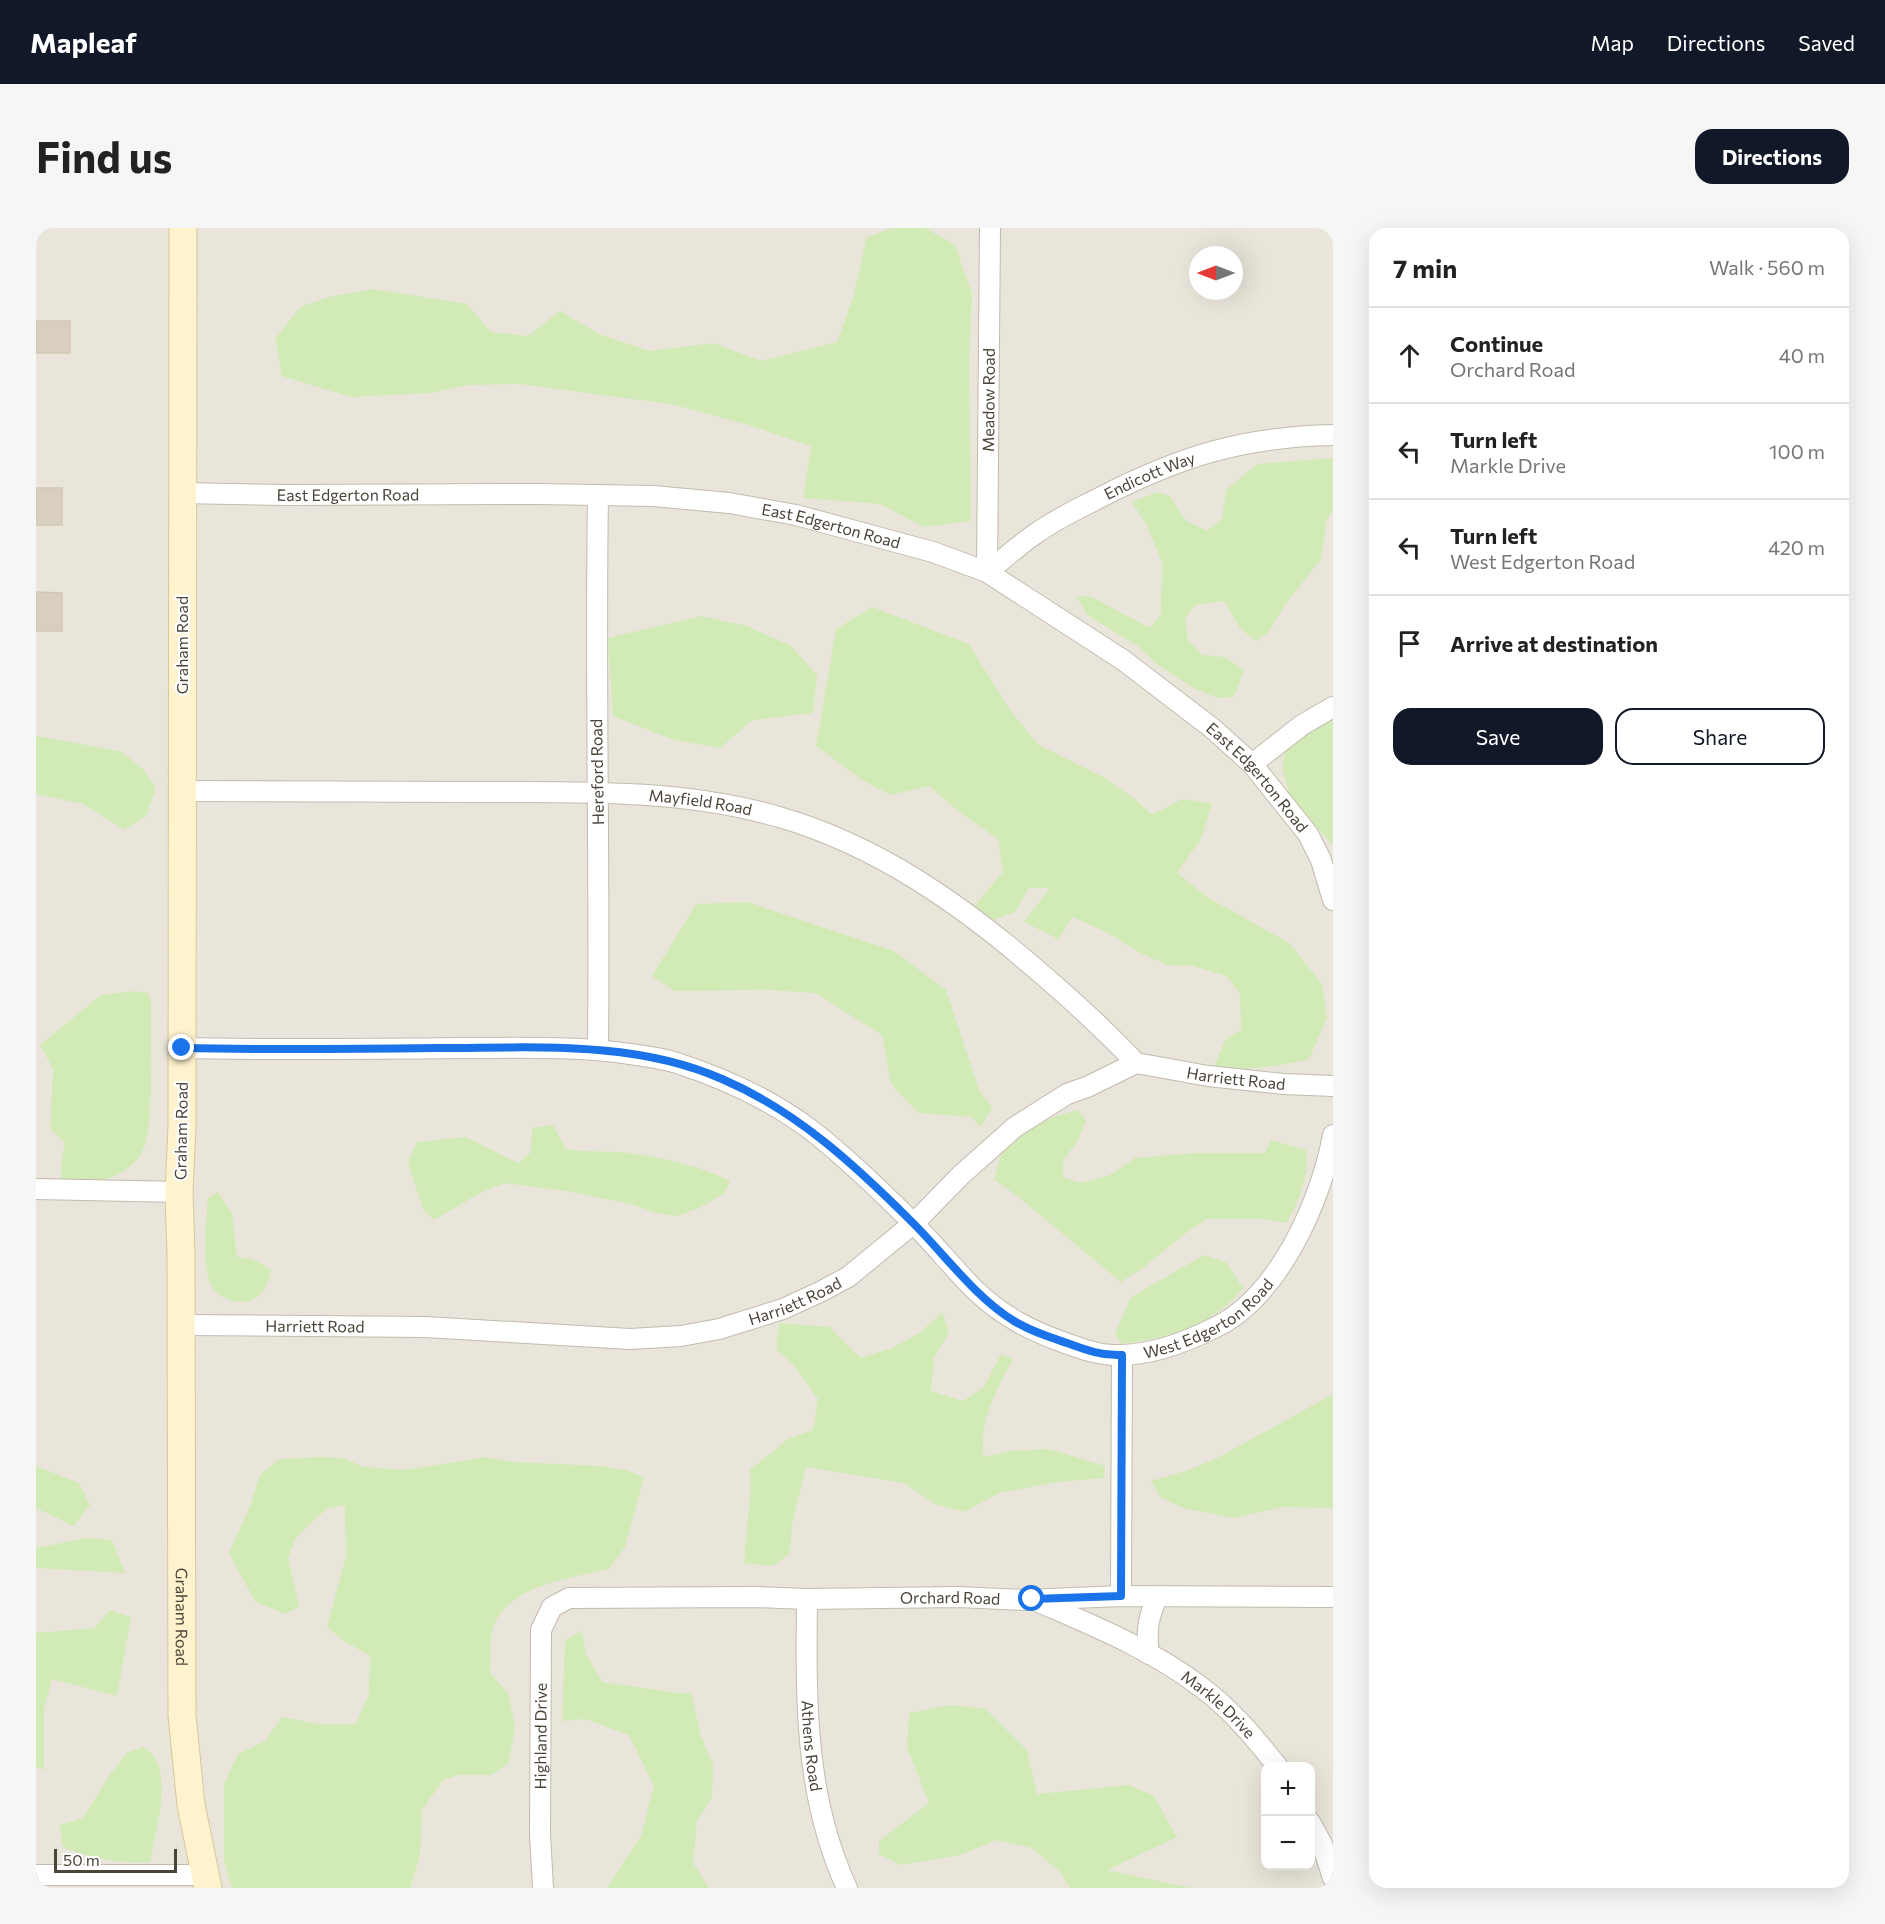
<!DOCTYPE html>
<meta charset="utf-8">
<style>
:root{--surface:#fff;--page:#f6f6f6;--text:#222;--muted:#767676;--line:#e0e0e0;--accent:#111827}
body{margin:0;font-family:Commissioner,sans-serif;background:var(--page);color:var(--text)}
.controls{position:absolute;right:18px;bottom:18px;display:grid;overflow:hidden;border-radius:12px;box-shadow:0 6px 24px #0002}
.controls button{width:54px;height:54px;display:grid;place-items:center;padding:0;border:0;border-bottom:2px solid var(--line);background:var(--surface);color:var(--text);font:30px sans-serif}
.compass{position:absolute;left:1153px;top:18px;width:54px;height:54px;border-radius:50%;background:var(--surface);box-shadow:0 6px 24px #0002;rotate:270deg}
.scale{position:absolute;left:18px;bottom:15px;width:123px;box-sizing:border-box;padding-left:6px;border:3px solid #4b4439;border-top:0;font-size:16px;line-height:21px;white-space:nowrap;color:#4b4439;-webkit-text-stroke:4px #fff;paint-order:stroke}
.stop{position:absolute;width:18px;height:18px;margin:-14px;border:4px solid #1a73e8;border-radius:50%;background:#fff}
.stop.end{background:#1a73e8;border-color:#fff;box-shadow:0 2px 6px #0008}
.list{margin:0;padding:0;list-style:none}
h2{display:flex;justify-content:space-between;align-items:center;height:78px;margin:0;padding:0 24px;font-size:26px}
h2 small{font-size:20px;font-weight:400;color:var(--muted)}
.list li{display:grid;grid-template-columns:39px 1fr auto;gap:18px;align-items:center;box-sizing:border-box;height:96px;padding:0 24px;border-top:2px solid var(--line)}
.list b{display:block;font-size:22px;white-space:nowrap}
.list p{margin:0;font-size:20px;white-space:nowrap;color:var(--muted)}
.list em{font-size:20px;font-style:normal;color:var(--muted)}
.actions{display:flex;gap:12px;padding:18px 24px}
.actions a{flex:1;padding:14px 0;border:2px solid var(--accent);border-radius:18px;text-align:center;font-size:21px;color:var(--accent)}
.actions .main{background:var(--accent);color:#fff}
.icon{flex:none;width:33px;height:33px;fill:none;stroke:currentColor;stroke-width:2;stroke-linecap:round;stroke-linejoin:round}
.map{position:relative;flex:none;width:1297px;height:1660px;overflow:hidden;border-radius:18px}
header{display:flex;align-items:center;gap:36px;box-sizing:border-box;height:84px;padding:0 30px;background:var(--accent);color:#fff}
header strong{font-size:28px}
nav{display:flex;gap:33px;margin-inline-start:auto;font-size:21px}
.intro{display:flex;align-items:center;justify-content:space-between;box-sizing:border-box;height:144px;padding:0 36px}
h1{margin:0;font-size:42px}
.button{padding:15px 27px;border-radius:18px;background:var(--accent);color:#fff;font-size:21px;font-weight:700}
main{display:flex;gap:36px;padding:0 36px}
aside{flex:1;background:var(--surface);border-radius:18px;box-shadow:0 6px 24px #0002}
.map>svg:first-child{display:block}
.residential{fill:#eae5da;fill-rule:evenodd}
.green{fill:#d2eab5}
.building{fill:#d8cfc1;stroke:#d3c7b4;stroke-width:1.5}
.lines{fill:none;stroke-linecap:round;stroke-linejoin:round}
.street-casing{stroke:#c2bbae;stroke-width:22}
.secondary-casing{stroke:#d6c79b;stroke-width:29}
.street{stroke:#fff;stroke-width:20}
.secondary{stroke:#fff3cd;stroke-width:27}
.route{stroke:#1a73e8;stroke-width:8}
.labels{text-anchor:middle;stroke-width:4.5;stroke-linejoin:round;paint-order:stroke}
.street-label{font-size:16px;fill:#4b4439;stroke:#fff}
</style>
<header>
<strong>Mapleaf</strong>
<nav><a>Map</a><a>Directions</a><a>Saved</a></nav>
</header>
<div class="intro"><h1>Find us</h1><a class="button">Directions</a></div>
<main>
<div class="map">
<svg width="1297" height="1660" viewBox="0 0 1297 1660">
<rect width="100%" height="100%" fill="#f6f3ec"/>
<path class="residential" d="M0,0H1297V1660H0ZM1162,27H1198V63H1162ZM1230,1538H1274V1638H1230Z"/>
<path class="green" d="M857,0H889L919,17L936,66L933,133L935,293L888,299L844,276L767,270L775,218L713,197L635,176L596,171L483,156L432,157L395,165L315,169L246,148L239,111L264,79L293,69L337,61L431,76L455,104L492,108L524,83L563,106L614,123L677,115L725,133L801,114L817,70L831,9Z
M1297,230V281L1290,294L1285,331L1248,378L1233,404L1220,413L1204,400L1188,373L1159,377L1149,391L1152,412L1166,427L1189,429L1208,442L1198,469L1182,470L1159,461L1122,437L1103,419L1051,387L1040,368H1054L1114,400L1125,386L1126,334L1110,296L1096,274L1122,264L1134,268L1149,292L1171,303L1186,290L1190,262L1221,236Z
M836,379L933,416L973,481L1003,517L1067,549L1099,571L1116,587L1146,571L1176,575L1165,611L1141,645L1173,670L1253,715L1286,756L1291,790L1273,831L1241,838L1176,843L1190,811L1205,802L1204,766L1190,748L1157,738L1132,737L1106,726L1072,705L1037,689L1022,711L988,694L1014,660H993L979,684L946,696L940,676L967,644L962,611L926,586L893,558L854,567L825,551L780,518L800,401Z
M665,388L711,398L755,418L781,447L777,485L717,492L684,520L638,512L577,488L572,410Z
M1297,487V618L1254,567L1246,539L1249,524Z
M0,508L84,523L107,541L120,560L110,588L89,602L47,576L0,566Z
M712,674L858,723L910,762L943,862L956,879L945,899L935,889L882,885L855,856L846,807L779,765L732,762L639,763L616,748L660,676Z
M100,763L112,765L115,777C114,807 119,902 106,924C90,952 54,959 25,951V933L29,915L14,901L17,841L4,817L65,767Z
M1042,882L1050,893L1041,914L1028,931L1026,949L1044,955L1074,947L1099,930L1159,925H1229L1235,912L1270,922C1273,950 1263,971 1251,995L1227,991H1171L1151,1004L1107,1040L1085,1054L980,967L958,952L967,920L993,901L1020,888Z
M517,897L530,921C553,925 577,922 600,926C632,931 665,938 694,953L689,965L665,979L641,988L621,985L594,976L531,963L469,955L444,965L398,992L387,982L372,934L381,914L430,909L482,935L495,924L496,900Z
M182,964L196,986L201,1029L216,1031L235,1041C232,1064 219,1080 194,1072C184,1068 179,1065 174,1055C166,1036 170,991 172,970Z
M1168,1027L1191,1035L1204,1056L1208,1059C1180,1096 1131,1111 1086,1116L1079,1106L1095,1069Z
M906,1084L913,1104L898,1130L895,1163L927,1173L948,1159L965,1126L977,1131C961,1161 942,1195 948,1229L974,1223L1013,1221L1069,1238L1068,1250L1022,1254L963,1265L928,1284L899,1276L868,1255L770,1239L756,1297L754,1326L736,1338L708,1335L714,1268V1242L752,1211L777,1202L782,1171L758,1138L740,1121L743,1095L794,1099L824,1130L856,1120L885,1104Z
M1297,1166V1280L1247,1279L1198,1290L1147,1280L1124,1269L1115,1253L1153,1242L1187,1227Z
M284,1229L307,1230L328,1239L368,1242L450,1229L478,1234L565,1238L589,1242L608,1249L589,1319L573,1341C535,1350 467,1358 456,1403C453,1416 455,1432 454,1445L472,1465L479,1499L473,1535L456,1547H423L407,1552L386,1582L384,1628L374,1660H196L188,1633V1556L202,1526L229,1513L246,1489L282,1496H320L333,1466L334,1428L308,1413L291,1399L310,1328L309,1277L290,1281L260,1310L252,1330L263,1379L249,1386L219,1373L193,1325L213,1281L224,1247L243,1231Z
M0,1238L43,1255L54,1277L38,1298L0,1280Z
M50,1310L76,1312L89,1345L0,1340V1320Z
M74,1382L95,1389L81,1468L16,1451L8,1481V1542L0,1539V1405L58,1400Z
M546,1403L550,1426L566,1454L641,1465H655L665,1508L677,1537L676,1569L661,1593L657,1635L673,1660H573L572,1658L605,1608L618,1558L593,1507L549,1491L526,1493L529,1412Z
M915,1477L950,1481L991,1522L1001,1566L1093,1557L1118,1568L1141,1609L1071,1642L1155,1660H1034L1024,1644L996,1620L961,1612L924,1627L864,1637L843,1626V1613L893,1575L871,1519L873,1485Z
M107,1519C141,1536 119,1604 114,1634C84,1636 53,1631 26,1618L24,1597L47,1590L75,1545L91,1525Z"/>
<path class="building" d="M0,93H34V125H0Z
M0,260H26V297H0Z
M0,364L26,365V403H0Z"/>
<g class="lines">
<g class="street-casing">
<g id="street">
<path id="s1" d="M146,265L250,267L502,266L617,268L693,275L760,287L897,324L951,344L1087,432L1176,500L1216,536L1272,606L1285,632L1297,672"/>
<path id="s2" d="M951,344C968,331 984,316 1002,304C1022,290 1044,280 1065,269C1145,228 1207,209 1297,207"/>
<path id="s3" d="M951,344L954,0"/>
<path d="M1216,536L1266,497L1297,479"/>
<path id="s4" d="M146,563C245,564 344,564 443,564C543,564 647,561 743,589C841,617 926,677 1001,742C1036,772 1069,802 1100,835"/>
<path id="s5" d="M146,820C240,822 334,821 428,820C483,820 539,818 594,826C609,828 625,830 641,835C690,851 734,871 775,902C811,930 845,963 877,995C898,1016 917,1040 938,1061C967,1089 995,1103 1032,1116C1047,1121 1062,1127 1079,1127C1112,1128 1148,1115 1178,1100C1242,1070 1285,974 1297,907"/>
<path d="M562,821C564,636 559,452 562,267"/>
<path d="M0,961L143,964"/>
<path id="s6" d="M145,1097L389,1099L594,1111L645,1108L683,1101L747,1081L786,1063L812,1049L878,995L925,947L979,899L1031,866L1051,859L1100,835L1172,848L1248,856L1297,858"/>
<path d="M1085,1368L1086,1127"/>
<path id="s7" d="M771,1371C770,1471 768,1567 811,1660"/>
<path id="s8" d="M1003,1374C1058,1398 1117,1422 1165,1459C1195,1481 1219,1510 1241,1538"/>
<path d="M1113,1426C1110,1402 1112,1391 1121,1369"/>
<path d="M1274,1594L1286,1616L1297,1650"/>
<path d="M0,1647H169"/>
<path id="s9" d="M507,1660L504,1606L505,1402L516,1379L533,1370L718,1369L771,1371L923,1369L990,1372L1085,1368L1297,1369"/>
</g>
</g>
<g class="secondary-casing">
<g id="secondary">
<path id="s10" d="M147,0L146,899L143,964L145,1027L146,1487L155,1577L172,1660"/>
</g>
</g>
<use href="#street" class="street"/>
<use href="#secondary" class="secondary"/>
</g>
<g class="lines">
<path class="route" d="M146,820C231,822 317,821 402,820C497,820 598,812 686,851C761,883 820,938 877,995C910,1028 938,1068 978,1093C994,1103 1013,1109 1031,1115C1050,1122 1066,1128 1086,1127L1085,1368L996,1371"/>
</g>
<g class="labels">
<g class="street-label">
<text dy="6" stroke="none"><textPath href="#s3" startOffset="172">Meadow Road</textPath></text>
<text dy="6" stroke="none"><textPath href="#s2" startOffset="190">Endicott Way</textPath></text>
<text dy="6" stroke="none"><textPath href="#s1" startOffset="166">East Edgerton Road</textPath></text>
<text dy="6" stroke="none"><textPath href="#s1" startOffset="652">East Edgerton Road</textPath></text>
<text transform="translate(146 417) rotate(-90)" y="6">Graham Road</text>
<text transform="translate(561 544) rotate(-91)" y="6">Hereford Road</text>
<text dy="6" stroke="none"><textPath href="#s1" startOffset="1156">East Edgerton Road</textPath></text>
<text dy="6" stroke="none"><textPath href="#s4" startOffset="519">Mayfield Road</textPath></text>
<text dy="6" stroke="none"><textPath href="#s6" startOffset="1142">Harriett Road</textPath></text>
<text transform="translate(145 903) rotate(-89)" y="6">Graham Road</text>
<text dy="6" stroke="none"><textPath href="#s6" startOffset="620">Harriett Road</textPath></text>
<text dy="6" stroke="none"><textPath href="#s5" startOffset="1136">West Edgerton Road</textPath></text>
<text dy="6" stroke="none"><textPath href="#s6" startOffset="134">Harriett Road</textPath></text>
<text dy="6" stroke="none"><textPath href="#s9" startOffset="684">Orchard Road</textPath></text>
<text dy="6" stroke="none"><textPath href="#s10" startOffset="1389">Graham Road</textPath></text>
<text dy="6" stroke="none"><textPath href="#s8" startOffset="208">Markle Drive</textPath></text>
<text dy="6" stroke="none"><textPath href="#s9" startOffset="152">Highland Drive</textPath></text>
<text dy="6" stroke="none"><textPath href="#s7" startOffset="147">Athens Road</textPath></text>
</g>
</g>
</svg>
<div class="controls">
<button>+</button>
<button>−</button>
</div>
<svg class="compass" viewBox="-18 -18 36 36"><path d="M0-13l5 13h-10z" fill="#e53935"/><path d="M0 13l5-13h-10z" fill="#767676"/></svg>
<div class="scale">50 m</div>
<div class="stop" style="left:996px;top:1371px"></div>
<div class="stop end" style="left:146px;top:820px"></div>
</div>
<aside>
<h2>7 min<small>Walk · 560 m</small></h2>
<ul class="list">
<li><svg class="icon" aria-label="ahead" viewBox="0 0 24 24"><path d="M12 20V5M6 11l6-6 6 6"/></svg><div><b>Continue</b><p>Orchard Road</p></div><em>40 m</em></li>
<li><svg class="icon" aria-label="left" viewBox="0 0 24 24"><path d="M17 20v-9H6M10 6l-5 5 5 5"/></svg><div><b>Turn left</b><p>Markle Drive</p></div><em>100 m</em></li>
<li><svg class="icon" aria-label="left" viewBox="0 0 24 24"><path d="M17 20v-9H6M10 6l-5 5 5 5"/></svg><div><b>Turn left</b><p>West Edgerton Road</p></div><em>420 m</em></li>
<li><svg class="icon" aria-label="arrive" viewBox="0 0 24 24"><path d="M6 21V4h12l-3 4 3 4H6"/></svg><div><b>Arrive at destination</b></div></li>
</ul>
<div class="actions"><a class="main">Save</a><a>Share</a></div>
</aside>
</main>
